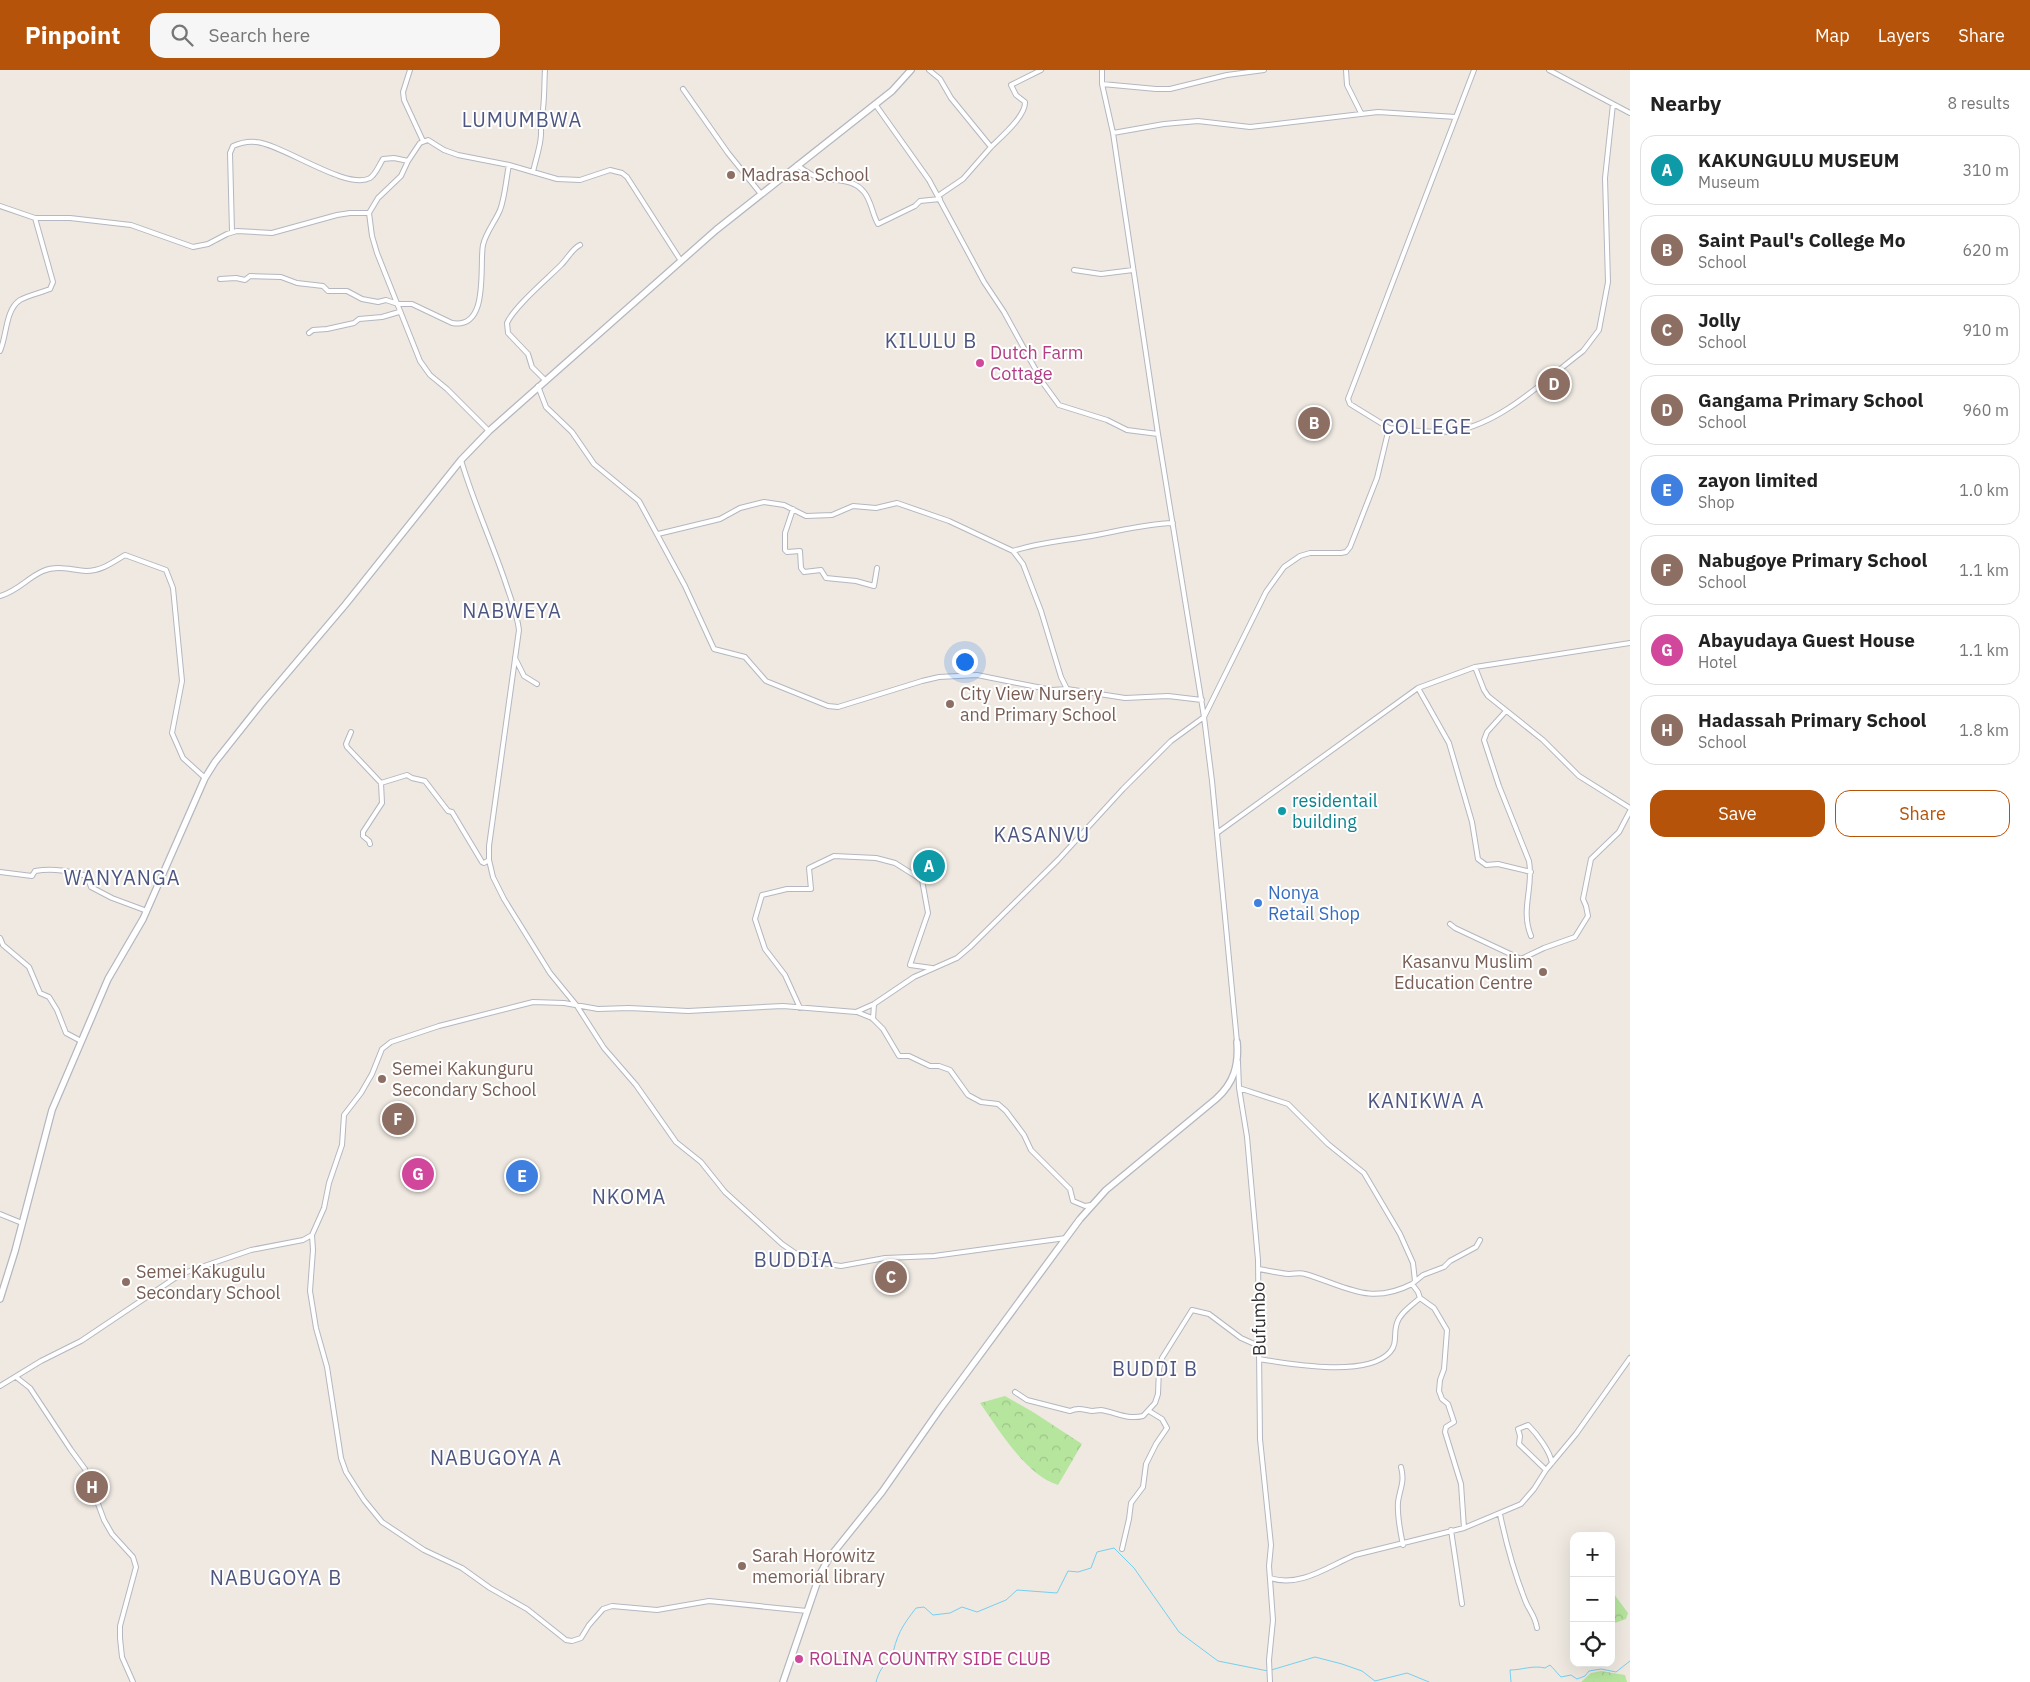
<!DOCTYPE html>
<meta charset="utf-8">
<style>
:root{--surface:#fff;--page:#f6f6f6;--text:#222;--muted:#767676;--line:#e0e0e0;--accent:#b45309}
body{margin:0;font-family:"IBM Plex Sans",sans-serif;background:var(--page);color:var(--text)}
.controls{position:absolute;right:15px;bottom:15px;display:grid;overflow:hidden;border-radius:10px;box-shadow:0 5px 20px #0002}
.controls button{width:45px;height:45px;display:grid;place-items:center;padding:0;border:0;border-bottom:1px solid var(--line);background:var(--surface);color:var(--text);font:25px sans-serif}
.you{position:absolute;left:964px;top:591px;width:18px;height:18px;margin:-12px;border:4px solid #fff;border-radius:50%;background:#1a73e8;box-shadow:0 0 0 8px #1a73e833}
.badge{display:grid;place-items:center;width:32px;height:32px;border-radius:50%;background:var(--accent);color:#fff;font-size:16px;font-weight:700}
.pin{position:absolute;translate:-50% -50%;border:2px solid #fff;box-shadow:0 1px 5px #0006}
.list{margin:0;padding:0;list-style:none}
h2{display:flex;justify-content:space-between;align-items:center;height:65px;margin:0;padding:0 20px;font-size:21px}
h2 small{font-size:16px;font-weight:400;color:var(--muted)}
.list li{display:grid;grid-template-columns:32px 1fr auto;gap:15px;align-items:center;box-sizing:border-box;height:70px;margin:0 10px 10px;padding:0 10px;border:1px solid var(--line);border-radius:15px}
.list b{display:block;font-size:19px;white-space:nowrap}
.list p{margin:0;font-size:16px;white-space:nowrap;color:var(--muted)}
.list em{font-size:16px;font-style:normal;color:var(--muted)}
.actions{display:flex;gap:10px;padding:15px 20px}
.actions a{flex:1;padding:11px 0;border:1px solid var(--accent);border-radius:15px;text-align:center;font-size:18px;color:var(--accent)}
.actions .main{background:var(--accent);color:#fff}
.icon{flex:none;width:28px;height:28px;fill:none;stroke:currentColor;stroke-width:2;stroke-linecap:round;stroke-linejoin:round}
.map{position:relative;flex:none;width:1630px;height:1612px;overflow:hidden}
header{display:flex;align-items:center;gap:30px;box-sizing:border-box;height:70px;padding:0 25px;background:var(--accent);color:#fff}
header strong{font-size:24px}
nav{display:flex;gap:28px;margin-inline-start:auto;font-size:18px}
.search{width:350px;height:45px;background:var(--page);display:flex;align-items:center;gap:12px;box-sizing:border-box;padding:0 18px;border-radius:15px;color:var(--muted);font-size:19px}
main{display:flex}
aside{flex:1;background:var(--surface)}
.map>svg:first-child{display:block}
.forest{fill:url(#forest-crowns)}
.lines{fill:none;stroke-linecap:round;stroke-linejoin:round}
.stream{stroke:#75cff0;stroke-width:1}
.street-casing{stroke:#b4b7c1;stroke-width:6}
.secondary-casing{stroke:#b4b7c1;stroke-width:8}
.street{stroke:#fff;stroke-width:4}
.secondary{stroke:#fff;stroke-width:5.5}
.education-dot{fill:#8d6e63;stroke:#fff;stroke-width:2}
.hotel-dot{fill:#d1479c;stroke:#fff;stroke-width:2}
.culture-dot{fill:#0f9aa8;stroke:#fff;stroke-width:2}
.shop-dot{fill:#3f7fe0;stroke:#fff;stroke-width:2}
.labels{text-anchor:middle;stroke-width:4;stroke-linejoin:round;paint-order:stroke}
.education-label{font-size:18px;fill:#785e54;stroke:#fff;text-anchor:start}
.hotel-label{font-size:18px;fill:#b23c85;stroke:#fff;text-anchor:start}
.culture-label{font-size:18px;fill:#0d838f;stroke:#fff;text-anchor:start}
.shop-label{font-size:18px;fill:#366cbe;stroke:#fff;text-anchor:start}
.street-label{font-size:18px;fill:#2e2e2e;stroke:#fff}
.quarter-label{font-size:20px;letter-spacing:1px;fill:#4d5680;stroke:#fff}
</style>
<header>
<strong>Pinpoint</strong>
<div class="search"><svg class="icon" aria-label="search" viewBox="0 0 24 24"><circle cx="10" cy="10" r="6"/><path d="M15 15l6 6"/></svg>Search here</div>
<nav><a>Map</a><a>Layers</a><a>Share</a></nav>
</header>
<main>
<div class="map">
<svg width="1630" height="1612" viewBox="0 0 1630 1612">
<defs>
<pattern id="forest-crowns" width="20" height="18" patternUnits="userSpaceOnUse" patternTransform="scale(1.25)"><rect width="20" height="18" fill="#b6e59e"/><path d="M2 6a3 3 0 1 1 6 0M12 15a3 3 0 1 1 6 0" fill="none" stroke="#9dc588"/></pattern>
</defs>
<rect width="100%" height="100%" fill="#efe9e1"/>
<path class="forest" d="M1005,1326L1033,1342L1082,1374L1058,1415C1025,1404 999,1360 980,1333Z
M1611,1520L1628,1543L1626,1549L1612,1554L1611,1560Z
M1601,1601L1625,1605L1627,1612H1581L1591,1603Z"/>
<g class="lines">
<path class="stream" d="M876,1612C879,1601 883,1595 892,1588C896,1566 902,1556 916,1538L924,1537L933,1545L950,1543L962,1537L977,1542L1006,1530L1017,1520L1057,1523L1068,1501L1078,1502L1091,1498L1097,1482L1114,1478L1134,1498L1179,1562L1218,1591L1268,1601L1315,1587L1342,1594L1362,1601L1375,1611L1407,1603L1429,1612
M1511,1612L1510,1600C1522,1600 1533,1595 1545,1598L1550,1595L1561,1607L1571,1605L1577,1609L1585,1606L1589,1601L1601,1599L1616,1602L1630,1591"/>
<g class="street-casing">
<path id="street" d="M410,0L403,22L404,30L423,71
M929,0L940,9L951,28L991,77L963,109L938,126
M1102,0V14L1113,63L1158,364L1204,647L1212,711L1237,972
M1346,0L1347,15L1361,43
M1549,0L1630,43
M1102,14L1156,19H1170L1227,5L1264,0
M683,19L728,83L761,124
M875,34L929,110L984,212L1004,242L1043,313L1059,335L1107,350L1127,360L1158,364
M1113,63L1164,54L1198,51L1250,57L1378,42L1456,47
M991,77C1001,67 1026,46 1025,32L1016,25L1011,15L1041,0
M797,95C804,100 809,104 817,107C834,112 852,107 864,122C872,132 872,144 878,154L915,136L920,131L940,129
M533,102C536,87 544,68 540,52C545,45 544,11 545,0
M0,136L35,148H70L131,155L193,177L208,174L227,164L237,161L272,163L337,145L350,143H369L372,166L377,183L420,291L430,305L447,319L489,361
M369,143L378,128L401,106L408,91L420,73L428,70L444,80L458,85L509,95L557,109L580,110L610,100L622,103L627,107L681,191
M232,162L230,83L233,76C240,73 249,71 256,72C282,74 347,121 370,108C376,104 379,95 383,89L394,88L408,91
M1074,200L1101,204L1133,200
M220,209L236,208L245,210L250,206L281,207L297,213L323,216L328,221H347L362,229L378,232L386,230L398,234H412L452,253C490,260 479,195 483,175C486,162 495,152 500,140C505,127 506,109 509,95
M309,263L313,260L327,259L354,253L359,249L382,247L399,242
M0,281C7,266 5,240 20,230C29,225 40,223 50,219L53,212L35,148
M545,310L532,297L528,284L508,263L507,253C514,237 547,209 561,195C568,188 572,179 580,175
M538,316L546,337L572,362L594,394L639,431L685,516L714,579L745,587L766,611L828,636L838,637L922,611L939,607L977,605L1052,620L1067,619L1125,628L1168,626L1202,630
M1389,358C1407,359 1437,364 1454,361C1501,354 1546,309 1583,281L1599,260L1608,212L1605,108L1613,34
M461,390C473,431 491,470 505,511C510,527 517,543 519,560L489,776V790L493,807L504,829L550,903L577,936L604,978L636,1015L676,1072L701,1092L725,1122L782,1174L795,1183L822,1193L841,1196L885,1188L934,1186L1066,1168
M793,439L785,463V480L787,482L800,481L801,498L804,502L821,500L826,508L856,511L874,516L877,498
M658,464L720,449L740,438L764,432L784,435L806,446L832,445L853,436L876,438L897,433L949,451L1013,481L1023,494L1041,541L1061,607L1067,619
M1013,481C1037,473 1061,471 1085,467C1115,462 1143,454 1173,453
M0,526C18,521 27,508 43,501C57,495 71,500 86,501C101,501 112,493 125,485L166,500L173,518L182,611L172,663L183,688L205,708
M515,588L524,606L537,614
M1475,597L1484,620L1488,626L1543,670L1579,706L1630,738
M1418,618L1449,673L1472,752L1478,789L1486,795L1498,794L1531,802
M1506,641L1487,662L1484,670L1499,716L1529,791C1534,818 1520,839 1531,866
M351,662L346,674L347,677L381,713
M1217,763L1418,618L1475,597L1630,573
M370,774L369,771L363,766V762L382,733L381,713L407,705L412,708L425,711L448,741L452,742L482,792L484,793L489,790
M0,802L32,806L35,801C54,798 69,801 87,806L91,817L112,828L147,841
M1450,854L1455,858L1521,889L1544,878L1575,867L1588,846L1586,836L1583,829L1591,789L1619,762L1630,741
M0,868L3,875L29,897L40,923L49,927L57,940L66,963L81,971
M800,938L785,905L765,879L755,849L762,825L787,819H811L809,798L834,786L876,788L895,793L922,810L928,843L910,895L932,898
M857,942L872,948L883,959L899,986H909L930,996H939L950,1000L968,1025L981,1032L998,1034L1006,1041L1024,1065L1031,1080L1070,1119L1073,1131L1085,1136L1091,1135
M873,949L874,934
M1238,992L1239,1018L1247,1067L1258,1190L1260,1369L1271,1475L1269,1496L1273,1550L1269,1590L1270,1612
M1239,1018L1288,1034L1328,1074L1364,1103L1400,1164L1413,1193L1415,1211
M0,1144L22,1153
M312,1165L313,1180L310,1221L316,1258L327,1297L341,1388L346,1402L364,1430L382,1452L424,1480L462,1498L490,1518L527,1539L566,1570L572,1571L581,1568L589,1555L603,1539L612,1536L657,1540L709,1531L807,1541
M1259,1199C1269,1201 1279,1203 1289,1204C1295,1204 1300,1202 1305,1204C1346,1216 1369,1236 1412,1214
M1420,1228L1434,1238L1447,1260L1444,1299L1440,1310L1439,1321L1442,1329L1448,1334L1454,1352L1446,1357L1445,1362L1461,1414L1464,1458
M1259,1289C1290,1294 1367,1308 1390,1282C1398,1273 1393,1264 1397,1253C1400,1243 1412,1235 1420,1228L1418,1222L1412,1214L1423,1205L1444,1197L1450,1191L1476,1177L1480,1170
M16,1307L30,1318L71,1380L85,1399L104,1450L112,1464L133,1487L136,1497L120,1556V1568L122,1587L133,1612
M0,1316L41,1291L81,1271L181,1204L251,1180L303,1170L312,1165L324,1138L329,1113L342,1075L344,1045L361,1023L372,1004L382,979L391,972L439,956L533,932L564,933L598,939L629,938L688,941L783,936L856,942L874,934L914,907L957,888L970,877L1058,790L1123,719L1171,671L1204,647L1266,522L1284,497L1300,486L1310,483H1341L1346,482L1350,477L1377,408L1389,358L1350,334L1348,329L1474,0
M1015,1322L1027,1330L1070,1341C1079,1337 1084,1340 1093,1341C1095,1341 1098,1340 1101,1340C1115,1342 1127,1350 1143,1346L1155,1333L1158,1324L1159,1299L1162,1288L1192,1240L1209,1244L1241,1268L1259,1276
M1401,1397C1405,1412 1400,1418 1398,1432C1397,1447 1400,1460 1403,1475
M1546,1400L1519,1374L1520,1366L1518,1359L1528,1355C1537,1364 1550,1381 1552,1393
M1500,1444C1506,1473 1514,1502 1525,1530C1529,1541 1535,1545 1537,1558
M1451,1460L1462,1534
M1122,1479L1129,1449L1131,1433L1143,1417L1146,1394L1156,1374L1167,1358L1162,1349L1149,1341
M1270,1508C1300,1518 1329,1496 1355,1485L1464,1458L1521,1434L1534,1419L1546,1400L1576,1364L1630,1288"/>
</g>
<g class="secondary-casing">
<path id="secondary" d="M0,1229L15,1181L52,1040L108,909L143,849L205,708L215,692L261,634L345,535L461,390L489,361L716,160L892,21L911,0
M783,1612L820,1504L829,1488L882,1422L940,1339L1080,1149L1106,1120L1216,1029C1234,1013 1239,995 1237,972"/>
</g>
<use href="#street" class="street"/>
<use href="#secondary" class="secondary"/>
</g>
<g class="education-dot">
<circle cx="731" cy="105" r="5"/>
<circle cx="950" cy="634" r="5"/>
<circle cx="1543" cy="902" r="5"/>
<circle cx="382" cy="1009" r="5"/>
<circle cx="126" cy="1212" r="5"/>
<circle cx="742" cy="1496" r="5"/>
</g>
<g class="hotel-dot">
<circle cx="980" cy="293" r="5"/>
<circle cx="799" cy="1589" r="5"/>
</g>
<circle class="culture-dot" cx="1282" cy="741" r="5"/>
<circle class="shop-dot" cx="1258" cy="833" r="5"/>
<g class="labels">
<g class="education-label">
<text x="741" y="111">Madrasa School</text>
<text x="960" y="630">City View Nursery<tspan x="960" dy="21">and Primary School</tspan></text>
<text x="1533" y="898" text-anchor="end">Kasanvu Muslim<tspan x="1533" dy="21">Education Centre</tspan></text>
<text x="392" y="1005">Semei Kakunguru<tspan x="392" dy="21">Secondary School</tspan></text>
<text x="136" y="1208">Semei Kakugulu<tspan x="136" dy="21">Secondary School</tspan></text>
<text x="752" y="1492">Sarah Horowitz<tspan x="752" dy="21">memorial library</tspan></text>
</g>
<g class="hotel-label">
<text x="990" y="289">Dutch Farm<tspan x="990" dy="21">Cottage</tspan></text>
<text x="809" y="1595">ROLINA COUNTRY SIDE CLUB</text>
</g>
<g class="culture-label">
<text x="1292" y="737">residentail<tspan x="1292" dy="21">building</tspan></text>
</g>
<g class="shop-label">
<text x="1268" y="829">Nonya<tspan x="1268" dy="21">Retail Shop</tspan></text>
</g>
<g class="street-label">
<text transform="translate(1259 1249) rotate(-91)" y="6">Bufumbo</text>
</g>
<g class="quarter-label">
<text x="522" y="57">LUMUMBWA</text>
<text x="931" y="278">KILULU B</text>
<text x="1427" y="364">COLLEGE</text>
<text x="512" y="548">NABWEYA</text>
<text x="1042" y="772">KASANVU</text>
<text x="122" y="815">WANYANGA</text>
<text x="1426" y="1038">KANIKWA A</text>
<text x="629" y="1134">NKOMA</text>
<text x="794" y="1197">BUDDIA</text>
<text x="1155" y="1306">BUDDI B</text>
<text x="496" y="1395">NABUGOYA A</text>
<text x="276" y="1515">NABUGOYA B</text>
</g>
</g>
</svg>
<div class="controls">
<button>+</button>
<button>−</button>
<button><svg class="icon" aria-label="locate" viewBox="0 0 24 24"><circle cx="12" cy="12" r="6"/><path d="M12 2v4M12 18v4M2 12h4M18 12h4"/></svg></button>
</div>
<div class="you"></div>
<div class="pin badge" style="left:929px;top:796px;background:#0f9aa8">A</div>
<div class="pin badge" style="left:1314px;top:353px;background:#8d6e63">B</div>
<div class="pin badge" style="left:891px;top:1207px;background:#8d6e63">C</div>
<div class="pin badge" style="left:1554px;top:314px;background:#8d6e63">D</div>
<div class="pin badge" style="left:522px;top:1106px;background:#3f7fe0">E</div>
<div class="pin badge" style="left:398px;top:1049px;background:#8d6e63">F</div>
<div class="pin badge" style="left:418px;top:1104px;background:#d1479c">G</div>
<div class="pin badge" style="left:92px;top:1417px;background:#8d6e63">H</div>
</div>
<aside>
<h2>Nearby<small>8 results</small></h2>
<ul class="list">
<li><span class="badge" style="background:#0f9aa8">A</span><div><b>KAKUNGULU MUSEUM</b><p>Museum</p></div><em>310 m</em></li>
<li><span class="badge" style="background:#8d6e63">B</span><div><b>Saint Paul's College Mo</b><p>School</p></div><em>620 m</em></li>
<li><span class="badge" style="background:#8d6e63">C</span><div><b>Jolly</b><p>School</p></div><em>910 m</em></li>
<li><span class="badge" style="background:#8d6e63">D</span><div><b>Gangama Primary School</b><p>School</p></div><em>960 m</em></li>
<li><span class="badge" style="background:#3f7fe0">E</span><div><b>zayon limited</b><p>Shop</p></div><em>1.0 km</em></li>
<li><span class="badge" style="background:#8d6e63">F</span><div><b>Nabugoye Primary School</b><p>School</p></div><em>1.1 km</em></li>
<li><span class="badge" style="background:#d1479c">G</span><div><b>Abayudaya Guest House</b><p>Hotel</p></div><em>1.1 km</em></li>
<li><span class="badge" style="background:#8d6e63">H</span><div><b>Hadassah Primary School</b><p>School</p></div><em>1.8 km</em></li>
</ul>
<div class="actions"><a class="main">Save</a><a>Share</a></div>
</aside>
</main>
